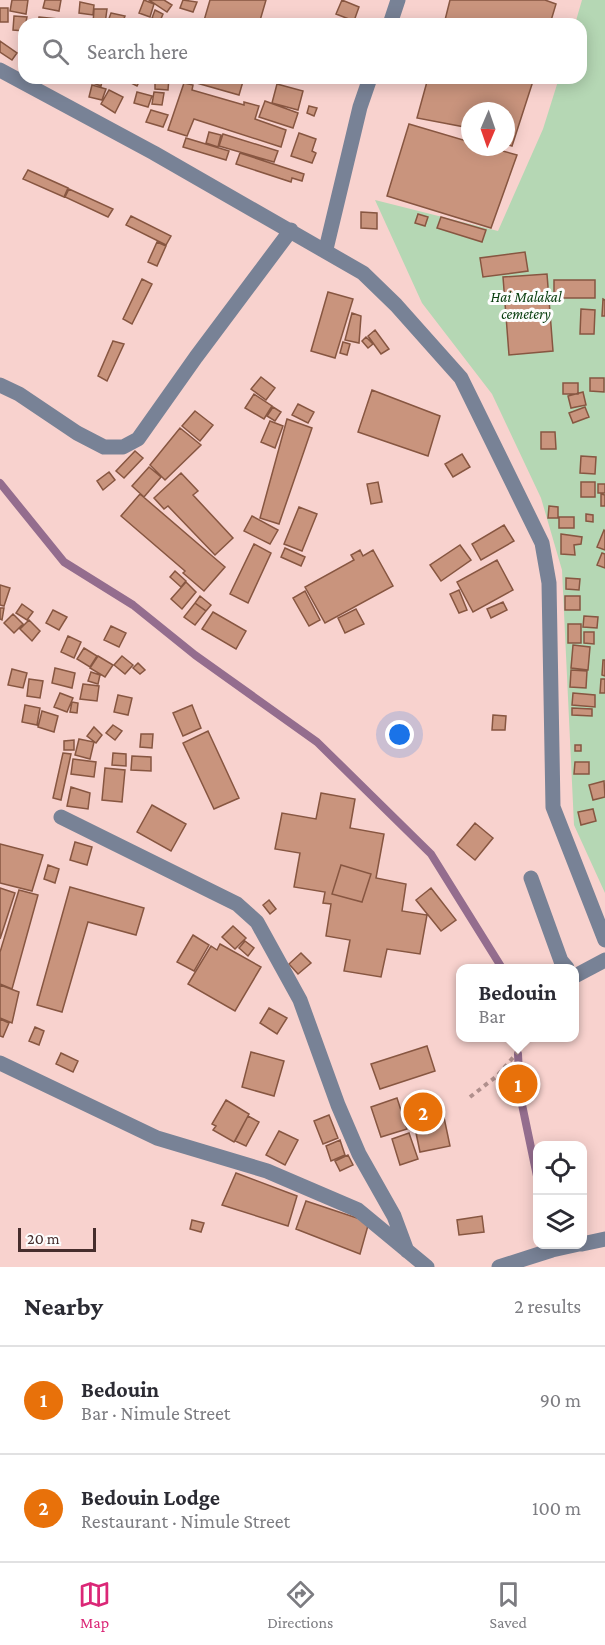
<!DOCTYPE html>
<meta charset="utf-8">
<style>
:root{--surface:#fff;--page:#f7f7f7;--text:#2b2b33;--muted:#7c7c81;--line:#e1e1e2;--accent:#db2777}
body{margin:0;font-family:"Crimson Pro",serif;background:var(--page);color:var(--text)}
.controls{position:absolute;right:18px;bottom:18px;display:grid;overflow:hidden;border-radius:12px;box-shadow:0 3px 15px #0003}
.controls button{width:54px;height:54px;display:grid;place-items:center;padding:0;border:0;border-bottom:2px solid var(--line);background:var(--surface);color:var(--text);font:30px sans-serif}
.compass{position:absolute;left:461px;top:102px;width:54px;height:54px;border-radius:50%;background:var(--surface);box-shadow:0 3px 15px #0003;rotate:182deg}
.scale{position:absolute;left:18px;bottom:15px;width:78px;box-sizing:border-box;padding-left:6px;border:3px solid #462d2c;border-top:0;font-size:16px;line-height:21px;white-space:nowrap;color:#462d2c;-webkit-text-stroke:4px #fdfdfd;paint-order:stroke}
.you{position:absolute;left:400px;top:735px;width:21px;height:21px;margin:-15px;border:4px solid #fff;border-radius:50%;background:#1a73e8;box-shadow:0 0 0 9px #1a73e833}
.badge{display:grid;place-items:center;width:39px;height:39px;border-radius:50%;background:var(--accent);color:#fff;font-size:20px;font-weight:700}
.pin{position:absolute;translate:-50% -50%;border:3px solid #fff;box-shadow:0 2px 6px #0006}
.popup{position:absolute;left:456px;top:964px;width:123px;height:78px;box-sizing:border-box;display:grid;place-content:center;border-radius:12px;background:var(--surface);filter:drop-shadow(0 2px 4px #0005);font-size:20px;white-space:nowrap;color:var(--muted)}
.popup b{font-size:22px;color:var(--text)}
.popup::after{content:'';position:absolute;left:50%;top:100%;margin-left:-12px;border:12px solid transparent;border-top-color:var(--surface)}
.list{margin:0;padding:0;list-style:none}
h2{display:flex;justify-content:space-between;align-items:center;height:78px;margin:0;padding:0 24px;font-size:26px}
h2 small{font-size:20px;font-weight:400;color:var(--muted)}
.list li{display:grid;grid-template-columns:39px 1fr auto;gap:18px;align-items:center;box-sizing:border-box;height:108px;padding:0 24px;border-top:2px solid var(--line)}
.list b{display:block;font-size:22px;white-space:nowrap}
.list p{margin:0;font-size:20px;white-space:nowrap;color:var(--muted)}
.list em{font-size:20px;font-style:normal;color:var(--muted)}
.icon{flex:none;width:33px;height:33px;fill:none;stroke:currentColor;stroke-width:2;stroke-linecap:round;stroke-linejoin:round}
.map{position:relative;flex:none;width:605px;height:1267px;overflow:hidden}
.search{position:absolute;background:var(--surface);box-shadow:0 3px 15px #0003;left:18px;right:18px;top:18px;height:66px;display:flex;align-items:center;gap:15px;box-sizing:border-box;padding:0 21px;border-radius:18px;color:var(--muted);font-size:22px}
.sheet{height:294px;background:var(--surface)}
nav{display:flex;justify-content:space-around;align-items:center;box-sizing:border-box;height:84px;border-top:2px solid var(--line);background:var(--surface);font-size:16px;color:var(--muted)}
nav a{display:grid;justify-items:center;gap:3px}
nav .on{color:var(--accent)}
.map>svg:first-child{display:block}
.green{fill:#b5d7b4}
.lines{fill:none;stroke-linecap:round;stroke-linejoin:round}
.stream{stroke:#946d8e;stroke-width:8}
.building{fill:#c9947d;stroke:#875641;stroke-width:1.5;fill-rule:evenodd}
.path{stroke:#b08f8c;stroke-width:4;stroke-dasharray:4.5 4.5;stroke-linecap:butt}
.minor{stroke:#788296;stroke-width:15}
.labels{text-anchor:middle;stroke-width:6;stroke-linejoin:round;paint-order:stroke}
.park-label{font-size:15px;font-style:italic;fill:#073d0d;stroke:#fdfdfd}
</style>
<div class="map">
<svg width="605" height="1267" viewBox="0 0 605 1267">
<rect width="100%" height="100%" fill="#f8d2ce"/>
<path class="green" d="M582,0H605V893L574,825L562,570L541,498L492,394L422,303L375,200L498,231L543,129L559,78H581V24H575Z"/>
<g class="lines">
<path class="stream" d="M0,483L64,562L133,605L195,655L317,742L431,854L502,968
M518,1054L520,1095L538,1181"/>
</g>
<path class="building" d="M12,0H28L26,14L10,11Z
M45,0H61L59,11L43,8Z
M144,0L154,4L150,17L139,13Z
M149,0H164L172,5L167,12Z
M183,0L197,2L193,12L180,8Z
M210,0H266L259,24H203Z
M342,0L359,7L354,21L336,14Z
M450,0H545L556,4L550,24H444Z
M80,2L94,5L93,15L79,13Z
M0,8H8V22H0Z
M94,9H107L105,24H93Z
M155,10L163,14L160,21L152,18Z
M111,13L125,16L122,24H107Z
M14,16L27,17L24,31L13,30Z
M39,17L58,19L57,24H38Z
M0,41L17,53L12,60L0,52Z
M88,78H103L101,86L87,81Z
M129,78H141L137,86L127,81Z
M155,78H169L168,90L155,89Z
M187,78H244L239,95L186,80Z
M428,78H534L512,146L506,144V111H470V128L417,118Z
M184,83L193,85L192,90L244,105V102L259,106L255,119L286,130L281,147L194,119L187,136L168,130Z
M277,84L303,91L298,110L272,103Z
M92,85L106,89L102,100L89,97Z
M109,90L123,97L115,113L101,104Z
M137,92L152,96L148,107L134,103Z
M154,92L164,93L162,105L152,104Z
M265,101L298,113L293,128L259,117Z
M309,106L317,108L314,116L307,113Z
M151,110L168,115L163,127L146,122Z
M409,124L470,142V147H488L517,155L491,228L387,196Z
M209,132L221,135L218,147L206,143Z
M299,133L316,139L312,151L316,153L312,163L291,156Z
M223,134L278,151L274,162L219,146Z
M186,138L229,151L226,160L183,147Z
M240,153L304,174L302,181L292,178L291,182L236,164Z
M28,170L68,188L64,197L23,179Z
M69,189L113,209L108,217L65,197Z
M361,212L377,213V229L361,228Z
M418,214L428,217L425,226L415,223Z
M131,216L171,236L166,245L126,225Z
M441,217L486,230L482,242L437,228Z
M157,242L166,246L157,266L148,262Z
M525,252L528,271L483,277L480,258Z
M547,274L553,351L509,355L503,277Z
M142,279L152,284L132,324L123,319Z
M554,280H595V298H554Z
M328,292L353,299L335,358L311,351Z
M603,299L605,300V316H602Z
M581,309L595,310L594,334H580Z
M352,313L361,316L359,343L345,340Z
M375,330L389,349L381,354L368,336Z
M366,337L373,344L368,348L362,341Z
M113,341L124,344L107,381L98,376Z
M343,342L350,344L347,355L340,353Z
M261,377L275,388L266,400L251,389Z
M590,378H604V392L590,391Z
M563,383H578V394H563Z
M372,390L440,416L428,456L358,432Z
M583,392L586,405L571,408L568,396Z
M254,394L272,406L264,419L245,408Z
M298,404L314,412L308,423L292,415Z
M273,407L281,412L275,421L267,416Z
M585,407L589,417L573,423L569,413Z
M195,411L213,425L200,441L182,426Z
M287,419L312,428L279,524L260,518Z
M270,421L283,426L275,448L261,442Z
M180,428L201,445L165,480L150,465Z
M541,432H555L556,449H541Z
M135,451L143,458L124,478L116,471Z
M462,454L470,467L453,477L445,464Z
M581,456L596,457L595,474L580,473Z
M149,467L161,477L144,497L132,486Z
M109,472L115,480L103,490L97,481Z
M181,473L198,491L193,495L233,538L215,555L168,506L164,509L154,498Z
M378,482L382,502L371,504L367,484Z
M581,482H595V497H581Z
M598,484H605V493H598Z
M140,494L225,567L204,591L183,573L185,571L121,516Z
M601,494L605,495V506H601Z
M549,506L558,507V518H548Z
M299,507L317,514L302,551L284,544Z
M586,514L593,515V522L586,521Z
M252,516L278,530L270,544L244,531Z
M559,517H574V528H559Z
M504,525L514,541L481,560L472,544Z
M604,530L605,531V550L597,547Z
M561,534L582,537L581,544L574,545L575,555L561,554Z
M254,544L271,553L248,603L230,594Z
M460,545L471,560L441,581L430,565Z
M285,548L305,557L301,566L281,557Z
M360,550L363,556L373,550L393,586L325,623L305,587L354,560L351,555Z
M602,553L605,554V568L597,565Z
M497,560L513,590L473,612L457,582Z
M175,571L186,581L181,587L170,577Z
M566,578L580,579L579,590L566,589Z
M186,582L196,592L182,609L171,599Z
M0,585L10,588L4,606L0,605Z
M459,590L467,610L459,613L450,594Z
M305,591L320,620L309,626L293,598Z
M200,596L211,605L206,611L195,603Z
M565,596H580V610H565Z
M503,602L507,610L491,618L487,609Z
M195,603L206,611L195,625L184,617Z
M22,604L33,612L27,620L16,613Z
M0,608H4L2,620L0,619Z
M356,609L364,624L345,633L338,618Z
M53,610L67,617L59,630L46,623Z
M213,612L246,631L236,649L202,629Z
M13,614L23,624L14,633L4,623Z
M584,616L598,617L597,628L583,627Z
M29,620L40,631L32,641L20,629Z
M568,624H581V643H568Z
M111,626L126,633L119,647L104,640Z
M584,632H594V644L584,643Z
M68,636L81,642L74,658L61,652Z
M573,645L590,647L588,670L571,668Z
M84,648L97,656L90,667L77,659Z
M98,656L113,665L105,677L90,668Z
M122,656L133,665L125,674L114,665Z
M603,660H605V676L602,675Z
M138,663L145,670L140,674L133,668Z
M55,668L75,673L72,688L52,683Z
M12,669L27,673L23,688L8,685Z
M571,670L587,671L586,688L570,687Z
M91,672L100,675L98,684L88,681Z
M29,679L43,681L40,698L27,696Z
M601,679H605V693H600Z
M83,684L99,686L97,701L80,699Z
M60,693L73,698L67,712L54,707Z
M573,693L595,695V707L572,705Z
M118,695L132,698L128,715L114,712Z
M72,702L78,703L77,713L70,712Z
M25,705L40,708L37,725L22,722Z
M192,705L201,728L183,736L173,713Z
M572,708L592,709V716L572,715Z
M42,711L58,716L54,732L38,727Z
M493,715L506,716L505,730H492Z
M113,725L122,731L115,740L106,733Z
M94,727L102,735L96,743L87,736Z
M208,731L239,798L214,809L183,743Z
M141,734H153L152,748L140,747Z
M79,739L94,742L90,759L75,755Z
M74,740V750H64V741Z
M575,745H581V751H575Z
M63,753L71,754L61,800L53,798Z
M113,753L126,754V766L112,765Z
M132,756L151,757V771L131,770Z
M73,759L96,762L94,777L71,774Z
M575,762H589V774H574Z
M105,768L125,770L122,802L102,800Z
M604,781L605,797L593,800L589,785Z
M71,787L90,793L88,809L67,806Z
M321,793L355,799L350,828L384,834L376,878L406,884L402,911L427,915L420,954L387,949L381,977L344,971L350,940L326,936L331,904L323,903L325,892L294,887L300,853L275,849L282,813L316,819ZM341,865L371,874L362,902L332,894Z
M152,805L186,824L171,851L137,832Z
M593,809L596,821L581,825L578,812Z
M475,823L493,838L475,860L457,845Z
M75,842L92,847L87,865L70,860Z
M0,844L43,855L32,891L0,883Z
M48,865L59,869L55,883L44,879Z
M341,865L371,874L362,902L332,894Z
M70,887L144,908L136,935L88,922L62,1012L37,1005Z
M0,888L15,893L0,939Z
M431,888L456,920L441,931L416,900Z
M19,890L38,895L12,989L0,984V952Z
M269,900L276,909L270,914L263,905Z
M233,926L246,938L235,949L222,937Z
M193,935L209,945L194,971L177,962Z
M245,941L254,948L248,956L239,948Z
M220,944L261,967L235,1011L188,984L211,946L217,950Z
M301,953L311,963L298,974L289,964Z
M0,985L19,992L12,1023L0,1018Z
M269,1008L287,1018L277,1034L260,1023Z
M0,1019L9,1023L3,1037L0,1036Z
M35,1027L44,1031L39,1045L29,1041Z
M427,1046L435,1071L380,1089L371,1064Z
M251,1052L284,1061L274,1096L242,1087Z
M61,1053L78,1061L73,1072L56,1064Z
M397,1098L407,1129L381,1137L371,1107Z
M226,1100L249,1114L234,1142L213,1130L216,1126L212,1124Z
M442,1108L450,1146L420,1152L412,1114Z
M329,1115L338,1138L323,1144L314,1121Z
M248,1116L259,1122L246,1146L235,1141Z
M279,1131L298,1140L285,1165L266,1155Z
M409,1133L418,1159L400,1165L392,1139Z
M340,1140L345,1155L331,1161L326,1146Z
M348,1155L353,1165L340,1171L335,1161Z
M236,1173L297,1196L288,1226L222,1205Z
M306,1201L369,1222L360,1254L296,1229Z
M482,1216L484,1232L459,1235L457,1220Z
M192,1220L204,1223L201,1232L190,1229Z"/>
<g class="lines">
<path class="path" d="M470,1097L497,1076L530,1038"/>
<path class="minor" d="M390,24L398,0
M0,70L154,153L363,273L396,305L461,378L542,543L549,583L553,807L605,940
M326,249L360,107L370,78
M0,385L19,394L77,433L104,447H123L138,439L196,357L291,230
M61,817L237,904L257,922L300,1000L338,1105L359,1154L394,1216L407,1251
M531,878L561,961L567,968
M575,976L605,960
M0,1063L157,1138L267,1171L358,1210L427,1267
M582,1244L605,1239
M499,1267L552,1250L579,1244"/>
</g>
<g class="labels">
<g class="park-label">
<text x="526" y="302">Hai Malakal<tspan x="526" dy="17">cemetery</tspan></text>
</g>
</g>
</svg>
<div class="controls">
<button><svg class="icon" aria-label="locate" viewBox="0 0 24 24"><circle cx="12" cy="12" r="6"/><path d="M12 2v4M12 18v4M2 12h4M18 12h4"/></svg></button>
<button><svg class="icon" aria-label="layers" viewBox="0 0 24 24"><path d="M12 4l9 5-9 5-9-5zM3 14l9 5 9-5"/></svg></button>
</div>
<svg class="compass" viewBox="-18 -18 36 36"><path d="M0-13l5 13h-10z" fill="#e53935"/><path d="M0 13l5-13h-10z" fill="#7c7c81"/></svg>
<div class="scale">20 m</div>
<div class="you"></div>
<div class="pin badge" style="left:518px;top:1084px;background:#e8710a">1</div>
<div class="popup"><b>Bedouin</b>Bar</div>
<div class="pin badge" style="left:423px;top:1112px;background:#e8710a">2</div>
<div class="search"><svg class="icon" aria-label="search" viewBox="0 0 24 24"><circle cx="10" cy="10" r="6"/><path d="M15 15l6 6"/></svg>Search here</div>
</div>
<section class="sheet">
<h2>Nearby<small>2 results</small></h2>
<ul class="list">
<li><span class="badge" style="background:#e8710a">1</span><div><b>Bedouin</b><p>Bar · Nimule Street</p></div><em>90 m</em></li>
<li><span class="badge" style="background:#e8710a">2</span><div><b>Bedouin Lodge</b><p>Restaurant · Nimule Street</p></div><em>100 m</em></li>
</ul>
</section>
<nav>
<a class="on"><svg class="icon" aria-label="map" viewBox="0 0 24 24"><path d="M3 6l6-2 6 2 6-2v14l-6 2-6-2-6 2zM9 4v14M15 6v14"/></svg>Map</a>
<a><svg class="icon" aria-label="directions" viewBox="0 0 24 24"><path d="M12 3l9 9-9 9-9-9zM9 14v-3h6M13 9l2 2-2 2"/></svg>Directions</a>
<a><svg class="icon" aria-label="saved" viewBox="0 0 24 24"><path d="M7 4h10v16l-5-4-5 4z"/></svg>Saved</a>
</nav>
